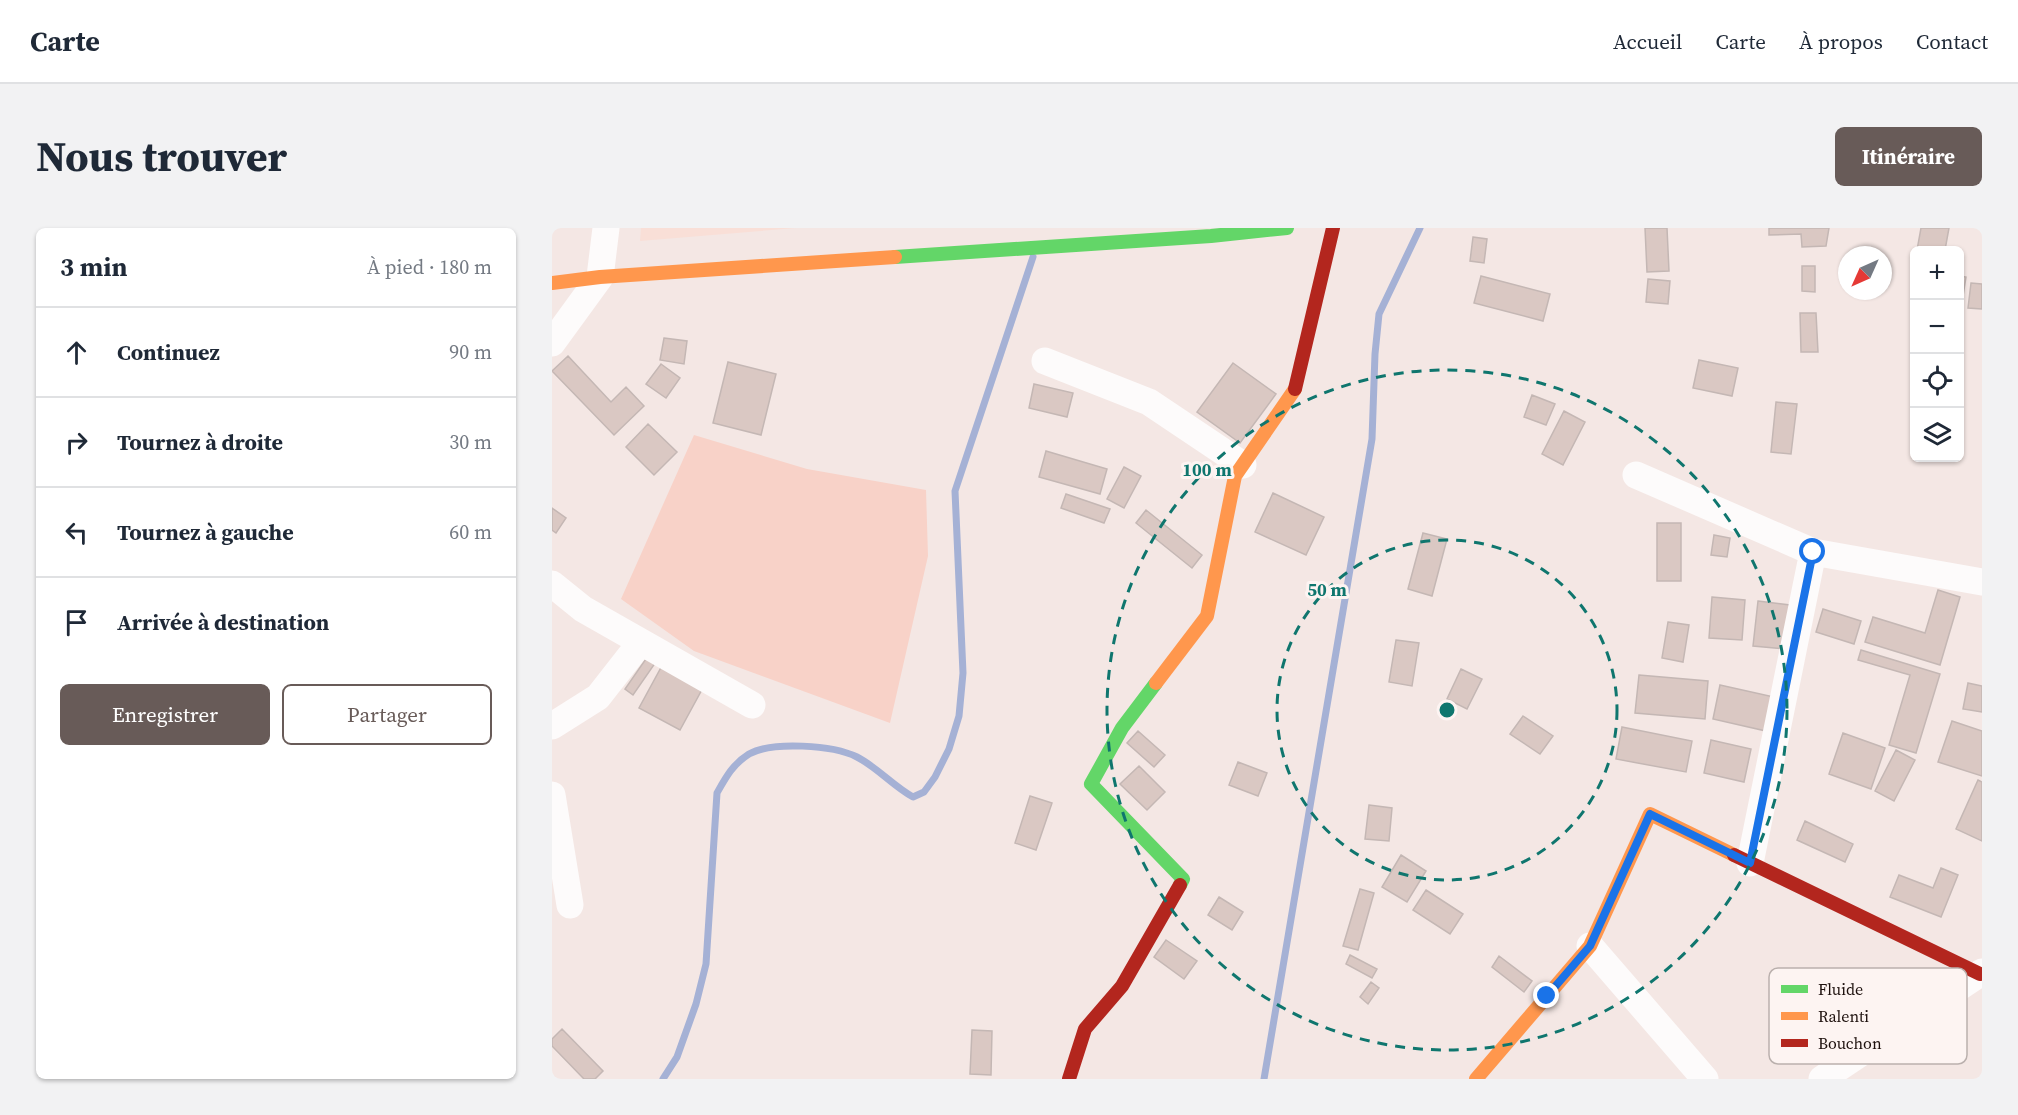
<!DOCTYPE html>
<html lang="fr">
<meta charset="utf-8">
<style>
:root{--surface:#fff;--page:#f2f2f3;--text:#1f2937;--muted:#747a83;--line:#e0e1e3;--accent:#685b58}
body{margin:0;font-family:"Source Serif 4",serif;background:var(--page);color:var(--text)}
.controls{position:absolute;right:18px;top:18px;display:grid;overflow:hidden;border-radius:9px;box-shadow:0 2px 4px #0004}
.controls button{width:54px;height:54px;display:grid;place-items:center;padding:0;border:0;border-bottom:2px solid var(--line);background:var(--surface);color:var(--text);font:30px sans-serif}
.compass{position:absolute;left:1286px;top:18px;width:54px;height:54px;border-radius:50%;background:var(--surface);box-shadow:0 2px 4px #0004;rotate:225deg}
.stop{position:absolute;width:18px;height:18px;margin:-14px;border:4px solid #1a73e8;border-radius:50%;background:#fff}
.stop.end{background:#1a73e8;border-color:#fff;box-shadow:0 2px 6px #0008}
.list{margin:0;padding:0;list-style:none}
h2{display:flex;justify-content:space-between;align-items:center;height:78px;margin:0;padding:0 24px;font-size:26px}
h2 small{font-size:20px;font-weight:400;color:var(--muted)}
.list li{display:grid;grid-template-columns:39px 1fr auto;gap:18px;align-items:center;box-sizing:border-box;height:90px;padding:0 24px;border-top:2px solid var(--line)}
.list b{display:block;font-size:22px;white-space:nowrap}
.list em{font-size:20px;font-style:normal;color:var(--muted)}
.actions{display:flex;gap:12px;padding:18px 24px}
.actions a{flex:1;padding:14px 0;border:2px solid var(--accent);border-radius:9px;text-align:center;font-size:21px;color:var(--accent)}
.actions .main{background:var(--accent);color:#fff}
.icon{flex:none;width:33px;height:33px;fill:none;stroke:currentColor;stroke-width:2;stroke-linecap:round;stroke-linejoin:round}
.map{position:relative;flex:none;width:1430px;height:851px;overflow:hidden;border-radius:9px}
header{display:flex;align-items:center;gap:36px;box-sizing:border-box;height:84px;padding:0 30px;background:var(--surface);border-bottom:2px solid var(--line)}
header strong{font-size:28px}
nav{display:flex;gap:33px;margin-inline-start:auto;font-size:21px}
.intro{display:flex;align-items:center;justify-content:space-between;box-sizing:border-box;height:144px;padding:0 36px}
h1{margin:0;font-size:42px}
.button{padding:15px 27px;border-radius:9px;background:var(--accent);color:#fff;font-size:21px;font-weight:700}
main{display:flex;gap:36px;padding:0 36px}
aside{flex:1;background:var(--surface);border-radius:9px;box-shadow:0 2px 4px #0004}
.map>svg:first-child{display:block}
.built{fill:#f9dfd7}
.green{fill:#f8d2c8}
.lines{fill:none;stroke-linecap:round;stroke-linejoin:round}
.stream{stroke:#a5b1d5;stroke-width:7}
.building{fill:#dac8c3;stroke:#c4b7b4;stroke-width:1.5}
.street{stroke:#fdfbfb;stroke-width:27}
.fast{stroke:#63d668;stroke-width:14}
.slow{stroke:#ff974d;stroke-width:14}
.jam{stroke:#b3261e;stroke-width:14}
.route{stroke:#1a73e8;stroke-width:8}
.ring{fill:none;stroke:#0f766e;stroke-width:3;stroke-dasharray:10 8}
.key{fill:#fdf4f2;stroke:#bab0ad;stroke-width:1.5}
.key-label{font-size:16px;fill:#1d100d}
.centre{fill:#0f766e;stroke:#fdf4f2;stroke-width:3}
.ring-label{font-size:18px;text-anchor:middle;font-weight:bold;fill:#0f766e;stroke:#fdf4f2;stroke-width:6;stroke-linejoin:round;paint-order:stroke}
</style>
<header>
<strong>Carte</strong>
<nav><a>Accueil</a><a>Carte</a><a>À propos</a><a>Contact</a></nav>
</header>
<div class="intro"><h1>Nous trouver</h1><a class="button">Itinéraire</a></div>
<main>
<aside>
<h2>3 min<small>À pied · 180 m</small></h2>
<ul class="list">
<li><svg class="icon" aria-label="ahead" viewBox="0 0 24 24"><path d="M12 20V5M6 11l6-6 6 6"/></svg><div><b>Continuez</b></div><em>90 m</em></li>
<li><svg class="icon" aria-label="right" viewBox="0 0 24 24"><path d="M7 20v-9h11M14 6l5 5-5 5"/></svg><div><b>Tournez à droite</b></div><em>30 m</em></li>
<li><svg class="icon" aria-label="left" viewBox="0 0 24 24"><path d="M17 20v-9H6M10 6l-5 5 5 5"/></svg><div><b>Tournez à gauche</b></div><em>60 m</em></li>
<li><svg class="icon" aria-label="arrive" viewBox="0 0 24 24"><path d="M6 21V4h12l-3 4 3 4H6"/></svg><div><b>Arrivée à destination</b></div></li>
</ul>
<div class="actions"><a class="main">Enregistrer</a><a>Partager</a></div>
</aside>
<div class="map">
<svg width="1430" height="851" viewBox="0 0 1430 851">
<rect width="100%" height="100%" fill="#f4e7e4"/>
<path class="built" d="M89,0H244L88,13Z"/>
<path class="green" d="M142,207L255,241L374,262L376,328L338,495L142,423L69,371Z"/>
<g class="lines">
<path class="stream" d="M111,851L125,829L144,776L154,736L165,565C174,549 181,536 197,526C220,513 281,517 305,529C326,540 341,558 361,569L372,564L383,549L397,521L407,488L411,445L403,263L481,29
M712,851L820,211L823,126L827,86L868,0"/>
</g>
<path class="building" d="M1093,0H1115L1117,43L1095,44Z
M1217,0H1277L1274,18L1250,19L1249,6L1217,7Z
M1369,0H1397L1393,22H1365Z
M921,9L935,11L932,35L918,33Z
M1250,38H1263V64L1250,63Z
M929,48L998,66L991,93L922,75Z
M1408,48L1414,49L1410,74L1408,73Z
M1096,51L1118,53L1116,76L1094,74Z
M1419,55L1430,56V81L1416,80Z
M1248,85H1264L1266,124H1249Z
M112,110L135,113L132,136L108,132Z
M16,128L59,174L74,159L92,178L62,207L0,143Z
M1147,132L1186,140L1180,168L1141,160Z
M176,134L224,146L209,207L161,195Z
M681,135L724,166L688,215L645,184Z
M109,136L128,150L114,170L94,156Z
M482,156L521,165L515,189L477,180Z
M980,167L1003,176L994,197L972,189Z
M1224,174L1245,176L1239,226L1219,224Z
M1012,183L1033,194L1011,237L990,226Z
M96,196L125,224L102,247L74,219Z
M494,223L555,241L548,266L487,249Z
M572,239L589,248L572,280L555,271Z
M721,265L772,289L754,327L703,304Z
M514,266L558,281L552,295L509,280Z
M0,280L14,290L4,305L0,302Z
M594,282L650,327L640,340L584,295Z
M1105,295H1129V353H1105Z
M871,305L895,311L880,368L856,361Z
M1162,307L1178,310L1175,329L1159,327Z
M1386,362L1408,369L1388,437L1313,414L1321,389L1373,405Z
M1160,369L1193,372L1190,412L1157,410Z
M1206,373L1238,377L1234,421L1201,418Z
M1271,381L1309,393L1302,416L1264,404Z
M1116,394L1137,397L1131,434L1110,430Z
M844,412L867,415L860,458L837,454Z
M1309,422L1388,446L1364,525L1337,517L1358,447L1306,432Z
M98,425L106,431L81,467L73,461Z
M112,434L153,456L128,502L87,480Z
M909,441L930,451L915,481L895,471Z
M1087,447L1156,453L1153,491L1083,485Z
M1416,455L1430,458V484L1411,481Z
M1168,457L1222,469L1214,503L1161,491Z
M971,488L1001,508L988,526L958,506Z
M1400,493L1430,503V548L1386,534Z
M1070,499L1140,513L1134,544L1064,531Z
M586,503L613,527L602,539L575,515Z
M1291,505L1333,520L1319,561L1277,546Z
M1159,512L1199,521L1192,554L1152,545Z
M1344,522L1363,532L1342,573L1323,563Z
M686,534L715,545L706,568L677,557Z
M587,538L613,564L595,582L568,556Z
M1426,552L1430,554V613L1404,601Z
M478,568L500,575L484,622L463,615Z
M817,577L840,580L837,613L813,611Z
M1253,593L1301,616L1293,634L1245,612Z
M849,627L874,643L855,674L830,659Z
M1389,640L1406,647L1389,689L1338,669L1347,647L1381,660Z
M808,661L822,665L806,722L791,718Z
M874,662L911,686L898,706L861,682Z
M667,669L691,684L680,702L656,687Z
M614,712L645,733L632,751L602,729Z
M798,727L825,741L820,750L794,736Z
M947,728L980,753L972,764L940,739Z
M819,754L827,760L816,776L808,769Z
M10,801L51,843L43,851H32L0,818V811Z
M420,802L440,803L439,847L418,846Z"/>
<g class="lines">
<path class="street" d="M0,115L48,49L54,0
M493,133L597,174L691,237
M1084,247L1261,324L1430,354
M0,356L31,381L200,477
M0,498L46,469L89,414
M0,567L18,677
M1198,635L1261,324
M1038,718L1153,851
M1270,851L1430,744"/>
<path class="fast" d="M343,29L659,8L735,0
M604,455L570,500L539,556L631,651L628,657"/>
<path class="slow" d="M0,55L48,49L343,29
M604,455L655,388L683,248L743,161
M924,851L1038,718L1098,586L1182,627"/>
<path class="jam" d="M743,161L781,0
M1182,627L1428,746
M517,851L533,801L570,758L628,657"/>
</g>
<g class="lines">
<path class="route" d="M995,768L1038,718L1098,586L1198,635L1261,324"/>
</g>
<g class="ring">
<circle cx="895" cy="482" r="170"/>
<circle cx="895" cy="482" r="340"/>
</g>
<rect x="1217" y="740" width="198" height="96" rx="9" class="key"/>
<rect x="1229" y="757" width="27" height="8" fill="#63d668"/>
<rect x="1229" y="784" width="27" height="8" fill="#ff974d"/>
<rect x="1229" y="811" width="27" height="8" fill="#b3261e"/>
<g class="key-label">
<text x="1266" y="767">Fluide</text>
<text x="1266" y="794">Ralenti</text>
<text x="1266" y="821">Bouchon</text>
</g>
<circle cx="895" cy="482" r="9" class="centre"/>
<g class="ring-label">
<text x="655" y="248">100 m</text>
<text x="775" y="368">50 m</text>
</g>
</svg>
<div class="controls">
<button>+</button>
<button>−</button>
<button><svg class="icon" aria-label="locate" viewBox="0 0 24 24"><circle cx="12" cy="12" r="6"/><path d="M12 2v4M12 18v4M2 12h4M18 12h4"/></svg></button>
<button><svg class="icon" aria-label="layers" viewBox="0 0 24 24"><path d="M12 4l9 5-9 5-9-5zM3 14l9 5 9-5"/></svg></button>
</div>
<svg class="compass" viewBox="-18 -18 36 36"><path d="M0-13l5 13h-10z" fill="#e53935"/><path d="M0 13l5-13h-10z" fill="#747a83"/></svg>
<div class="stop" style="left:1261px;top:324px"></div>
<div class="stop end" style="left:995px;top:768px"></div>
</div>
</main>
